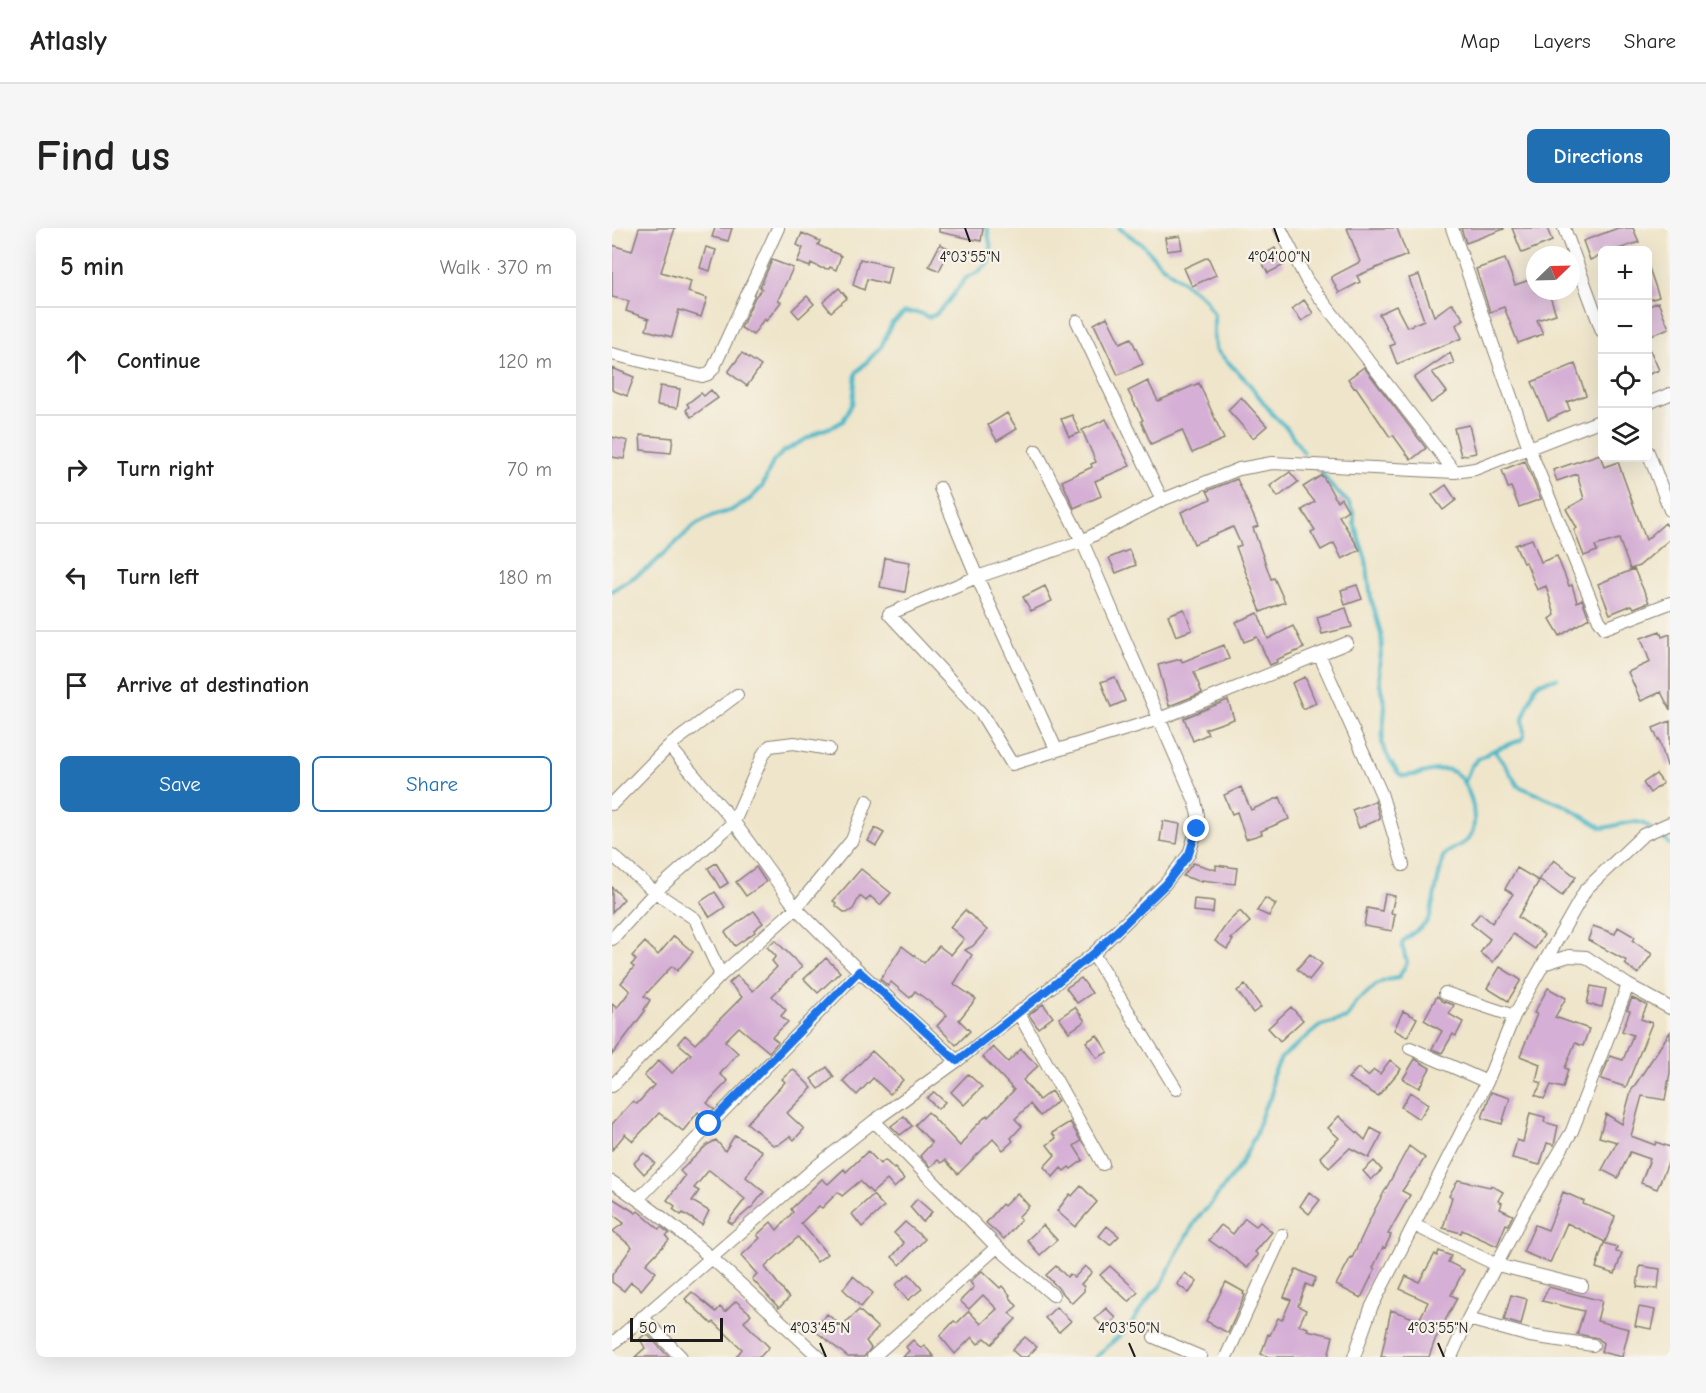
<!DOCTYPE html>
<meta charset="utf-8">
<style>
:root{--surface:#fff;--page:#f6f6f6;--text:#222;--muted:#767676;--line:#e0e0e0;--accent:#1f6fb2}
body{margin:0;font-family:"Comic Neue",sans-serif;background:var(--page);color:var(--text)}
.controls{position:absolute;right:18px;top:18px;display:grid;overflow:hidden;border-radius:9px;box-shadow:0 6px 24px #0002}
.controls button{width:54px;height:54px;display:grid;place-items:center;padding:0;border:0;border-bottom:2px solid var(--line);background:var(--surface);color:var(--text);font:30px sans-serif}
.compass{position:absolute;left:914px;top:18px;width:54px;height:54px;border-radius:50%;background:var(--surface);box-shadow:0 6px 24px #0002;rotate:67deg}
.scale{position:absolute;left:18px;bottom:15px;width:93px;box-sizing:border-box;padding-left:6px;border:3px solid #1c1c1c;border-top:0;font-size:16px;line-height:21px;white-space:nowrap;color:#1c1c1c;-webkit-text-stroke:4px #f7f3e8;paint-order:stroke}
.stop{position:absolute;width:18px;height:18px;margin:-14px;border:4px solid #1a73e8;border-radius:50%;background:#fff}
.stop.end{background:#1a73e8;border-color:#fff;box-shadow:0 2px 6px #0008}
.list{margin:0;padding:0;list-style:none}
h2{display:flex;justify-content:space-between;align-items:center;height:78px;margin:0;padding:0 24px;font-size:26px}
h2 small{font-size:20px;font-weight:400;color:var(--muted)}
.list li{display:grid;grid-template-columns:39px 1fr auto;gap:18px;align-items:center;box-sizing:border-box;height:108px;padding:0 24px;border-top:2px solid var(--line)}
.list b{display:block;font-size:22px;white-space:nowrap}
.list em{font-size:20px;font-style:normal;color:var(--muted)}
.actions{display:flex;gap:12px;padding:18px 24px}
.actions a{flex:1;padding:14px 0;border:2px solid var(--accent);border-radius:9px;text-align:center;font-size:21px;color:var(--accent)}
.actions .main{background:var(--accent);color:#fff}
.icon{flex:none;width:33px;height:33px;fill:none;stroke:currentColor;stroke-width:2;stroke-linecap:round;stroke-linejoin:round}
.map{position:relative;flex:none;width:1058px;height:1129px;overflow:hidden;border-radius:9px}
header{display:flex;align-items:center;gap:36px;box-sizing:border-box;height:84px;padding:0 30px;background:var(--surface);border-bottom:2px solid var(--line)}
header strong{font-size:28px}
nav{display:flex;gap:33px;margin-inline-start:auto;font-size:21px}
.intro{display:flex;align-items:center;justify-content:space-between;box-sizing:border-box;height:144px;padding:0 36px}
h1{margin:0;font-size:42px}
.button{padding:15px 27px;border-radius:9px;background:var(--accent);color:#fff;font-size:21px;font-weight:700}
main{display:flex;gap:36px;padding:0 36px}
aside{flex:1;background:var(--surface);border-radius:9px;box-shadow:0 6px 24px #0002}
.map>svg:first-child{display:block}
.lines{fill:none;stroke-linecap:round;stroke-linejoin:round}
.stream{stroke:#4db8c8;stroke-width:4}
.building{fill:#d5afd5}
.street-casing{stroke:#868073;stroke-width:14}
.street{stroke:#fff;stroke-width:12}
.route{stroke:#1a73e8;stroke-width:8}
.ticks{fill:none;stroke:#1c1c1c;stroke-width:2}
.ticks-label{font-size:15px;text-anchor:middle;fill:#1c1c1c;stroke:#f7f3e8;stroke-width:4.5;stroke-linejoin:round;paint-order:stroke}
</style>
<header>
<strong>Atlasly</strong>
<nav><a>Map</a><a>Layers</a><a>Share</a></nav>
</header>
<div class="intro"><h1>Find us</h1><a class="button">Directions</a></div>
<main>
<aside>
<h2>5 min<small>Walk · 370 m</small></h2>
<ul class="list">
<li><svg class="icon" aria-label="ahead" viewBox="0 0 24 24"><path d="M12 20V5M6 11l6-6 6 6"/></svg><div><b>Continue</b></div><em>120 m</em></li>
<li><svg class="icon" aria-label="right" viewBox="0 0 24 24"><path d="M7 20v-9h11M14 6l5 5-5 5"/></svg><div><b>Turn right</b></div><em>70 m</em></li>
<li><svg class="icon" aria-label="left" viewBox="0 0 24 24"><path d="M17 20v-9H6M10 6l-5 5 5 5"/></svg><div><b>Turn left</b></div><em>180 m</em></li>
<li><svg class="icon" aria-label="arrive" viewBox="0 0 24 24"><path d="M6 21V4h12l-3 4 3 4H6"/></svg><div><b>Arrive at destination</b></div></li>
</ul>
<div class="actions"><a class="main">Save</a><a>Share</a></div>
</aside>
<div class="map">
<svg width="1058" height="1129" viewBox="0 0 1058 1129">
<rect width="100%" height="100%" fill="#f7f3e8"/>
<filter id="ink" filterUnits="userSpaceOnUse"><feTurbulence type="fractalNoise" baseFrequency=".0167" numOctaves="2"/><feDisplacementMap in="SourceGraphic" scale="12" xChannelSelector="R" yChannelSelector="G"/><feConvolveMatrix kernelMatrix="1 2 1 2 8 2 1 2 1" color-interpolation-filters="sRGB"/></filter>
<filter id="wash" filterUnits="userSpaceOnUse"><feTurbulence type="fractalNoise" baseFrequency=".008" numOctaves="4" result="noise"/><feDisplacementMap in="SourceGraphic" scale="24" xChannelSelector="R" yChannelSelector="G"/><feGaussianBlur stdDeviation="1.35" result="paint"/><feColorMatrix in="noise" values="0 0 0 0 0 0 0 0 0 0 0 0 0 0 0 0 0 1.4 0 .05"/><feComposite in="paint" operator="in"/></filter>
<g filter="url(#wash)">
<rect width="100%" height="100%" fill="#efe5ca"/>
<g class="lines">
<path class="stream" d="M507,0L531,17L547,35L592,70L602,86V113L605,123L635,153L662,188L675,200L692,225
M0,363L39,338L84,296L97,289L120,282L138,271L150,259L161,234L171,224L208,203L222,198L231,193L241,174L244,145L269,119L280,95L293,84L308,85L316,89L323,87L334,76L354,50L366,44L377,34L380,26L375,0
M882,522L895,540L906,558L954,578L990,600C1006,599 1023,587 1038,600
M853,554L859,538L866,531L882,522L909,512L912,508L911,490L923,459L927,455L945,450
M1044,604L1058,616
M484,1129L516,1100L540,1066L549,1058L565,1025L586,989L598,977L629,936L644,906L652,880L660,867V849L669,830L709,797L735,790L745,773L764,757L774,752L786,750L795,735L790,717L791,713L814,695L818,688L831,629C837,620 850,619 857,610C864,601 862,589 861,579C860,572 858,567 855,561C839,526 818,548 791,548L787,546L777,531L770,516L773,478L768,456L767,440L770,418L769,406L759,370L754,332L742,295V286L737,275L720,259L709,244"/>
</g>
<g id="blocks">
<path class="building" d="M27,0H63L49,44L79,53L76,64L95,70L89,89L67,82L60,109L34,102L37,91L14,83L17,73L0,69V17L20,23Z
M103,0H120L116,13L100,9Z
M327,0H371L369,13L327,4Z
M735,0H785L795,27L745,48L748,54L727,65L719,49L748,34Z
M849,0H892V1L854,15Z
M900,0H935L940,13L910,25Z
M1006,0H1021L1027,14L1004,22H990V27L978,32L971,13Z
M190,5L208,13L206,17L229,28L224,42L218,39L217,41L209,40L199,35L198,39L185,34L191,20L185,17Z
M568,8L570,21L555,23L553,10Z
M328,16L338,21L327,43L317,38Z
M94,19L104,22L98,43L88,40Z
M663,20L672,37L656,45L647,29Z
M596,29L604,47L580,58L572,40Z
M248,31L279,38L275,56L255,51L252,62L241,57Z
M893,31L903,57L923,50V63H936L944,86L925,92L931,106L906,115L892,79L878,84L864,41Z
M160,32L181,40L166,72L169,74L154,93L152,91L141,107L129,100L143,69L150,61L148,59Z
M1037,40L1047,69L1037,72L1035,66V41Z
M807,47L822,88L840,75L852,91L844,97L850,110L785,136L778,118L783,116L767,86L784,78L795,99L812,92L797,50Z
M227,60L235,70L219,84L211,74Z
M195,68L202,76L187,90L180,82Z
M692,72L701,85L690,93L680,81Z
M1046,74L1057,100L1035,109V79Z
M495,89L508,115L519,110L531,136L506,147L482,96Z
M1035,115L1047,142L1035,147Z
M130,125L149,138L135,158L116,144Z
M838,125L842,135L820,144L835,164L819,175L802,150Z
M963,136L974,167L955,174L958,182L936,192L920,154Z
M752,139L814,220L799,232L781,207L778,209L744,159L742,160L736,151Z
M0,140L22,149L15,168L0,162Z
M536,153L546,173L587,155L612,211L580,225L570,202L539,216L529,193L531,192L516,163Z
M48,158L68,161L65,180L45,177Z
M99,162L106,170L79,189L74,182L77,179L75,176L89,165L92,168Z
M629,169L655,198L641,210L616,182Z
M395,185L405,201L385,213L376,197Z
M460,187L468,205L457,209L449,191Z
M494,191L518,238L483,253L489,268L462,280L450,253L480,239L479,236L484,234L470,202Z
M857,197L864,225L849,228L842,200Z
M28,207L61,210L59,225L29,222Z
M0,209L16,213L12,231L0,229Z
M988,226L992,239L1006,234L1034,312L1053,295L1058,301V311L1027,338L1018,341L1007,311L983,318L985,323L972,328L962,302L965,300L954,281L972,271L965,246L945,253L941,242Z
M913,233L929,271L907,279L899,259L896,260L890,242Z
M678,244L686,254L666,269L658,258Z
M710,247L725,273L729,270L736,282L727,288L748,322L730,331L722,315L709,322L699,304L703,302L690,282L703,274L691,259Z
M625,251L646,298L641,300L659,351L662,350L673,374L649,384L624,319L629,317L621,299L582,316L569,284L599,271L595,263Z
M834,257L844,272L831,282L820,267Z
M920,311L929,334L945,328L957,358L960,357L965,374L970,371L977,390L948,408L938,391L943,387L934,358L925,362L914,334L911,335L903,317Z
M517,322L524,337L504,345L497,330Z
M273,330L298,334L293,364L268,359Z
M1022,341L1037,374L1022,380L1020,377L998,386L986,356Z
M745,357L750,371L733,377L729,362Z
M433,358L440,373L419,383L411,369Z
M734,380L740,399L710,406L705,389Z
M572,381L580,402L564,408L556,387Z
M646,385L656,411L681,398L692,420L664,432L665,434L658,437L645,409L632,414L624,394Z
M1048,403L1050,409L1058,406V482L1049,464L1029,473L1016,444L1038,434L1029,410Z
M612,417L617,431L582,444L590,465L557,478L546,437L569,431L570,434Z
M503,449L513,473L499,479L489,454Z
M693,449L704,475L691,481L680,455Z
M616,472L622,491L593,501L596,506L581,513L572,490Z
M1058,493V538H1055L1047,511L1046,512L1041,500Z
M1044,546L1051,555L1038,565L1031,555Z
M629,559L639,582L668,569L677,591L649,603L650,606L634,611L625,584L620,586L612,567Z
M763,573L768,591L747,600L740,582Z
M551,593L568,596L565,616L548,613Z
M263,600L272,605L264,618L256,613Z
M942,632L964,649L950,668L927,651Z
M104,635L116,655L108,660L96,640Z
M581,635L604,642V637L625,640L623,656L590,652V654L571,648Z
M144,639L154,654L134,668L124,654Z
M905,640L927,653L906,689L932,707L923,721L901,706L881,734L868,725L878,711L859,696L868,685L880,695L901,666L893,661Z
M249,641L279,665L268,677L258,668L254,673L248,668L241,681L235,685L232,684L223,677L224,675L221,673Z
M0,659L12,671L0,684Z
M103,664L113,679L98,689L88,674Z
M773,666L783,668L779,685L783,686L780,703L752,698L755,680L770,683Z
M653,670L664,676L657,688L645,683Z
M582,671L602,673L601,685L581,683Z
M353,682L375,702L361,718L353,722L360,727L342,756L364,771L347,792L358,803L344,817L325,798L335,787L303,763L298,770L279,754L276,758L268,751L290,718L312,735L327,718L339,727L352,711L338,699Z
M142,683L151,695L142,702L143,704L123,718L113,704Z
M628,683L638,694L619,711L621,712L615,721L603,713L616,694Z
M981,698L1003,706L1006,699L1023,709L1021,713L1040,726L1026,746L1013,736L1015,733L976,712Z
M62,708L81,724L65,743L60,738L32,768L38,772L32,782L33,783L0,827V776L5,780L18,763L9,755L22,739L19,737L24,732L20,728L33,714L46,727Z
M163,712L190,739L160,768L174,782L169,788L176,794L160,809L166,814L157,824L127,799L113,813L126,825L108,846L116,853L95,875L102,881L93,890L86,884L71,903L47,885L21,913L13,906L0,922V896L21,873L25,876L42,857L32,848L47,832L60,845L79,826L66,815L73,807L83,816L130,769L117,755L125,748L141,763L165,739L160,733L164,728L155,719Z
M698,726L710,736L697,752L685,741Z
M214,730L228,744L206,765L192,751Z
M888,739L909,752L896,773L875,760Z
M469,750L480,765L465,775L454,760Z
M633,757L649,779L641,785L625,763Z
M979,758L994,761L990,779L975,776Z
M936,760L954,770L943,789L977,801L971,818L963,815L953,840L956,841L951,860L939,857L932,871L923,867L930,855L924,853L928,836L908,828L925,786L922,785Z
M825,768L830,773L842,777L837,786L851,794L844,808L841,806L830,825L820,821L830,803L812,792Z
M1020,770L1035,777L1029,791L1040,795L1014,859L989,851L998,828L1011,832L1021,807L1010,803L1018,783L1015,782Z
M431,776L441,789L426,800L417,787Z
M463,779L473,793L457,804L447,790Z
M679,779L691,792L668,813L656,800Z
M791,783L805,790L795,809L782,802Z
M1058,804V845L1053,872L1030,868L1019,908L1043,917L1044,914L1058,919V935H1056L1045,961L1029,955L1038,931L1018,924L1006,950L990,942L1005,914L987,909L994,886L1010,896L1019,863Z
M485,807L496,824L485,830L474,814Z
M381,819L396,834L409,821L426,838L411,852L427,872L439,863L446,873L428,888L418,876L403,891L410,898L399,910L401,913L391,922L381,911L346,946L333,932L329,935L326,932L318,939L308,928L320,915L303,897L316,884L348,918L360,902L375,887L376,889L402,862L371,829Z
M260,823L291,852L278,866L261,850L245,867L231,853Z
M803,831L818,840L807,860L791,851Z
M778,832L789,841L766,868L736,850L746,840L756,848L762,842L768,846Z
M215,839L222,849L207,861L199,851Z
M181,841L200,860L175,885L192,901L182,912L178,908L166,917H161L135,895L173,854L170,851Z
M356,846L370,859L352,877L339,864Z
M322,864L333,874L326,881L315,870Z
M798,864L817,876L807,891L789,879Z
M879,864L898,870L890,896L870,890Z
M918,885L933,889L932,894L946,898L942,917L935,915L928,937L900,930L905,912L911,914Z
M292,888L300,898L288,907L279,898Z
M727,888L753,912L759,900L770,906L757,930L738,920L717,940L708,929L727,910L716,900Z
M458,894L469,913L462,918L471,932L459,941L457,939L452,943L449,940L441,949L432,939L443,927L435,917L444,910L440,905Z
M123,907L150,923L134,949L152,964L141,978L120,996L116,993L133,971L97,942L82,960L87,963L80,973L97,983L90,997L71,985L69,987L61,981L63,978L55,972L73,948L68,943L95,917L104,912L113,923Z
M797,918L813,930L790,963L798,967L776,1006L779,1007L773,1020L771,1019L761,1040L763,1041L749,1070L724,1057L739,1029L740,1030L763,981Z
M256,923L268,936L273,932L282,941L283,940L292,951L282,960L275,952L260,965L248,953L230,968L226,964L210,980L207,978L189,995L215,1026L205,1034L186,1009L153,1039L177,1070L167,1080L140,1051L145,1046L129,1028L148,1010L145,1007L159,994L165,1002L181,984L179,981L210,951L216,956L232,941L234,944Z
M32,925L43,935L32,946L22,935Z
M762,933L770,942L759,952L751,943Z
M846,952L878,959L879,957L891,964L886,973L890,975L888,981L901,987L896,997L894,996L885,1018L850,1002L849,1005L831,1000L840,969L837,968Z
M469,958L485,974L463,999L445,983L458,966L460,968Z
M697,964L708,972L697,986L688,978Z
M951,964L972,973L971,976L1003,988L1002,992L993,1014L955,995L938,1035L911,1024L923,997L936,1002Z
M405,965L417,978L406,989L409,992L392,1011L374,995L390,976L392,978Z
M261,967L272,979L250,999L240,986Z
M0,970L24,985L26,983L47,1001L49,999L57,1005L54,1008L57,1012L34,1036L44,1044L29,1062L19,1054L12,1063L0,1054V1047L20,1019L1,1003L12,995L0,986Z
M305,971L320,984L311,994L298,979Z
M633,990L644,998L648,994L660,1004L643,1024L646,1027L635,1040L609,1019L608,1020L597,1012L609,997L621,1006Z
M293,994L313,1011L288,1037L280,1029L292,1015L282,1005Z
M431,997L445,1012L428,1027L415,1012Z
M495,998L507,1008L498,1017L487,1008Z
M992,1015L1005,1019L1004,1024L1010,1025L1003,1046L984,1040Z
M827,1023L839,1028L836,1034L852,1042L839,1067L845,1070L823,1112L817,1129H769L779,1082L807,1092L816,1074L788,1061L794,1048L807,1054L823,1026L825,1028Z
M444,1038L455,1049L458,1046L462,1050L473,1038L480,1044L469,1056L472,1059V1063L460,1075L434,1047Z
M498,1038L526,1064L517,1074L488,1047Z
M1028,1038L1048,1041L1046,1061L1025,1059Z
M684,1041L704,1050L700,1059L694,1056L686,1078L694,1082L687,1097L696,1100L695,1102L721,1108L716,1129H657L649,1126L656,1106L658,1107L666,1090L670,1092L679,1072L672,1069Z
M370,1043L388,1060L390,1058L398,1067L397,1068L405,1078L397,1085L404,1091L380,1116L373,1110L366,1116L360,1109L343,1126L328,1108L342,1093L345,1095L357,1083L369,1096L385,1081L371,1067L357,1081L348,1073L362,1059L358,1054Z
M573,1045L585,1054L577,1065L565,1056Z
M297,1046L310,1061L296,1072L283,1057Z
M241,1048L261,1065L249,1079L231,1061Z
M614,1054L632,1064L631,1066L633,1067L616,1105L594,1093Z
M937,1059L990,1073L985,1093L1017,1101L1010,1129L989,1124L991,1115L986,1110L965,1106L972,1083L930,1073Z
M80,1064L104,1084L108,1079L113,1084L124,1073L139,1086L132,1094L157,1119L148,1129H124L130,1121L102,1094L100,1096L73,1071Z
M899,1067L915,1071L909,1097L892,1092Z
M444,1079L459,1093L447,1104L433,1090Z
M1027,1079L1043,1082L1039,1101L1023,1098Z
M494,1080L504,1090L493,1101L483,1091Z
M247,1082L266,1100L254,1113L259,1120L252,1129H236L202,1102L215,1086L230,1098Z
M34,1105L57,1129H23L33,1120L28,1111Z
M413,1109L425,1119L415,1129H408L400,1122Z
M301,1112L309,1120L312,1117L322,1129H291L297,1123L294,1119Z"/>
</g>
</g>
<g filter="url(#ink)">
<use href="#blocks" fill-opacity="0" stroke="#868073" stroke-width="1.5"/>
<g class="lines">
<g class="street-casing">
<path id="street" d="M668,0L695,53L843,244L863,241L990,192
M840,0L917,220L987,392L993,400L1058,375
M952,0L990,103
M465,93L550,272
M0,126L90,148L96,146L101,141L166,0
M1036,175L1058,166
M1036,224L1058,282
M328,260L365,349L444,521
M735,415L547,491L400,536L369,485L277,386L365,349L470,313L550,272L627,241L660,235L843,244
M707,426L769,565L791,637
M57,518L122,594L184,680L247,743L345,833
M0,576L57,518L125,467
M0,627L43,664L83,691L109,747
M0,711L43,664L122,594L152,525L158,518L182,515L217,521
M481,726L564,861
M931,736L957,728L974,729L1016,757L1058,780
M833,765L902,788
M406,784L491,936
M798,820L875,854
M0,858L109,747L184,680L240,612L255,573
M262,893L385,1019L441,1067
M0,954C76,1003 141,1068 207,1129
M26,971L247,743
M802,997L885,1037L970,1058
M30,1089L69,1129
M856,1091L918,1108L981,1117
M542,1109L589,1129
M0,1116L205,938L262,893L345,833L481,726L553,656L577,626L585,601L586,587L583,573L470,313L424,223
M261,1129L385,1019
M614,1129L670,1007
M742,1129L759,1080L875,854L902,788L974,661L1031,607L1058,595
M839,1129L856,1091L911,986L960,903L1016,757"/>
</g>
<use href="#street" class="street"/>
</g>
</g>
<g class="lines" filter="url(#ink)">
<path class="route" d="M97,896L247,743L345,833L481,726L554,656L577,626L585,601"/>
</g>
<path class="ticks" d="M353,0L358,14M662,0L667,14M208,1115L214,1129M517,1115L523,1129M826,1115L832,1129"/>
<g class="ticks-label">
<text x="358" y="34">4°03'55"N</text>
<text x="667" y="34">4°04'00"N</text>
<text x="208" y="1105">4°03'45"N</text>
<text x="517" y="1105">4°03'50"N</text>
<text x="826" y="1105">4°03'55"N</text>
</g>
</svg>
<div class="controls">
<button>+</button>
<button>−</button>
<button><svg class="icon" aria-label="locate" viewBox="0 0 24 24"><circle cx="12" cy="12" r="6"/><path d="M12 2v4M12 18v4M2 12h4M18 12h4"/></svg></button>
<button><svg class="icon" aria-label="layers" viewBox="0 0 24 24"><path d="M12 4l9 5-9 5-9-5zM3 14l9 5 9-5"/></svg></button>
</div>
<svg class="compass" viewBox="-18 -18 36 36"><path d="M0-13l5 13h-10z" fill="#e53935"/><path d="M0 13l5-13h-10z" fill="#767676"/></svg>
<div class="scale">50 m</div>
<div class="stop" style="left:97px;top:896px"></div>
<div class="stop end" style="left:585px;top:601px"></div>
</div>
</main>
